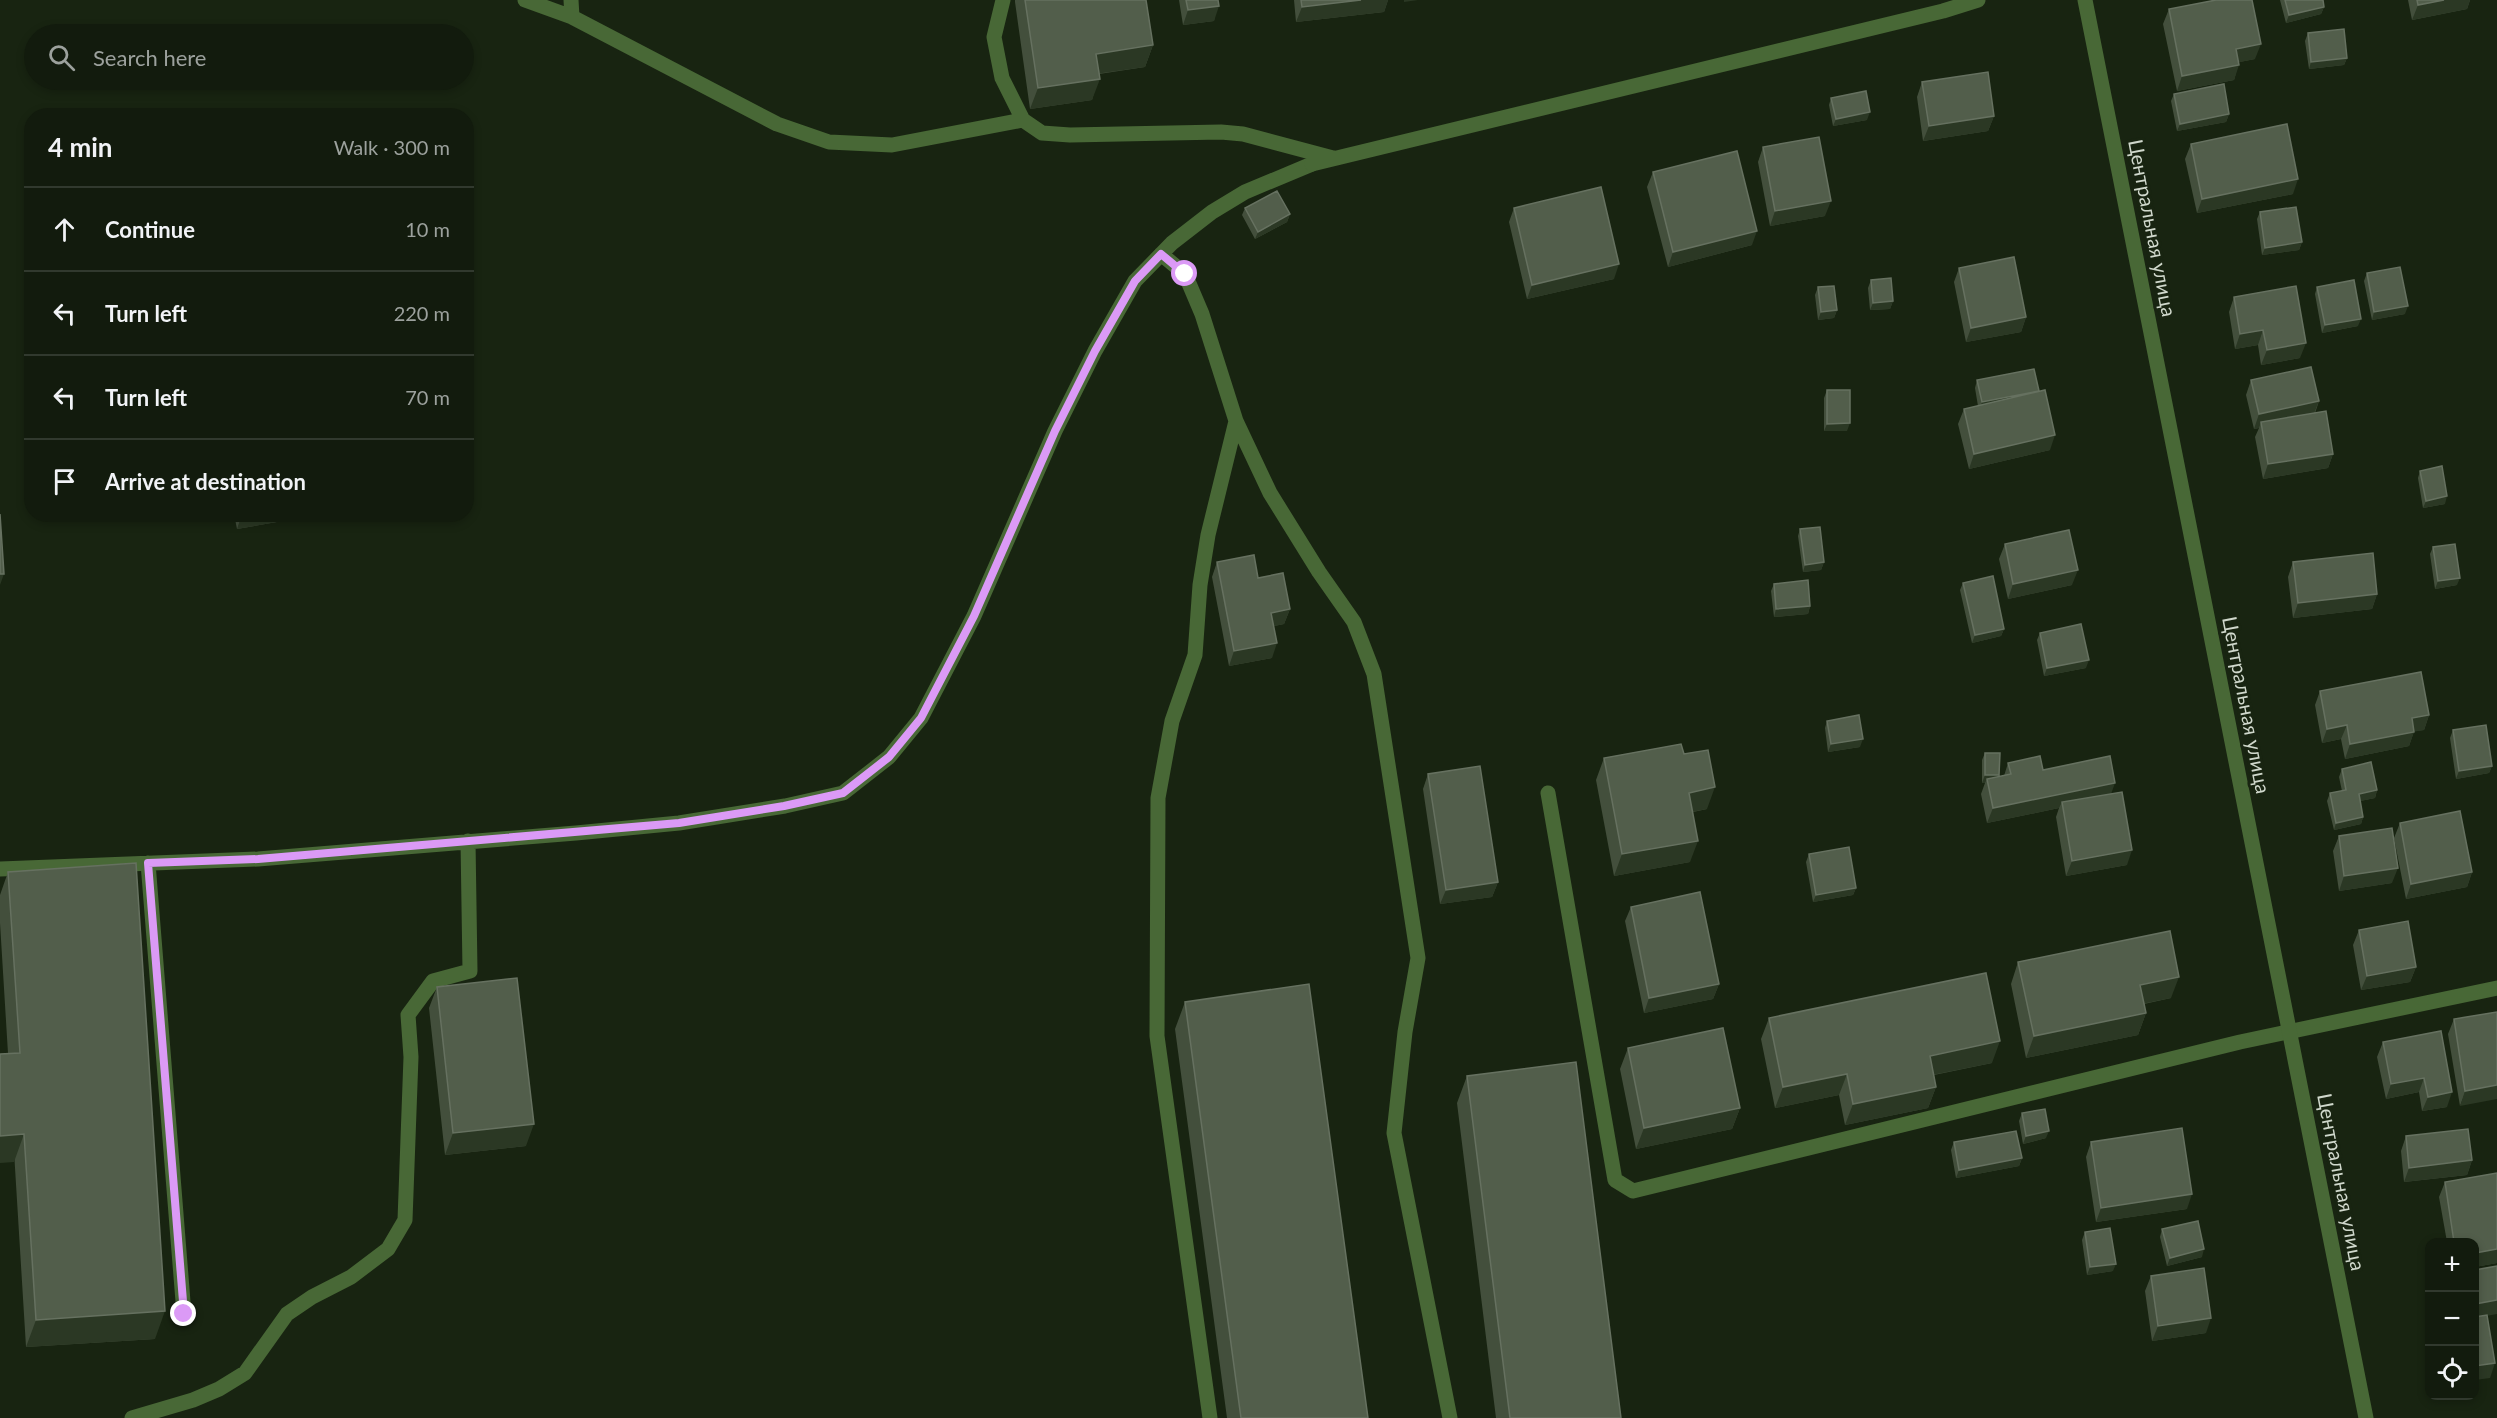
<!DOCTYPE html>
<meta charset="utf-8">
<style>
:root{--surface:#121b0d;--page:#1b2416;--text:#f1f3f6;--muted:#9ca19d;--line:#31392e}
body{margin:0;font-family:Lato,sans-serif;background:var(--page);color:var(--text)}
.controls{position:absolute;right:18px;bottom:18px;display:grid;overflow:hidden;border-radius:12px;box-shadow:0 3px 9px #0003}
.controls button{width:54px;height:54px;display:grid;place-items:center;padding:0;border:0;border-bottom:2px solid var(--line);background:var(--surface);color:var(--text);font:30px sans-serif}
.stop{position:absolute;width:18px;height:18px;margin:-14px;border:4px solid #db9af6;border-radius:50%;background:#fff}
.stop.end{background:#db9af6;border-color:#fff;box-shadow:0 2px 6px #0008}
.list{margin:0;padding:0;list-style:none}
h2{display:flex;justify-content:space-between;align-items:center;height:78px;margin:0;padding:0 24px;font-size:26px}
h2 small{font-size:20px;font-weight:400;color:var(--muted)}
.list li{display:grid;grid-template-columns:39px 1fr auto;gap:18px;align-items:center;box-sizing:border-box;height:84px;padding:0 24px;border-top:2px solid var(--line)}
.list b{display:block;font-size:22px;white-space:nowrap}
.list em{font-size:20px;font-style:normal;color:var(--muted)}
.icon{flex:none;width:33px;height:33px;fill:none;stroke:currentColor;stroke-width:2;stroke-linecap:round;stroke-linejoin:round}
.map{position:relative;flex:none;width:2497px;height:1418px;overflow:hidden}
.search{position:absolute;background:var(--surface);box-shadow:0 3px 9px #0003;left:24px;top:24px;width:450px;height:66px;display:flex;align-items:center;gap:15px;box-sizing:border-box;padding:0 21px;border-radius:33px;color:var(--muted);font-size:22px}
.panel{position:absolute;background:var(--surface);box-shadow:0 3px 9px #0003;left:24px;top:108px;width:450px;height:414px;border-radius:24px}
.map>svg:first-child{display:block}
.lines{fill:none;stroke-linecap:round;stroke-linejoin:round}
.service{stroke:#486836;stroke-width:15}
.minor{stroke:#486836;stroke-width:15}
.tertiary{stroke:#486836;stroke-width:15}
.wall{fill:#434f3c}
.shaded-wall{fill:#2b3824}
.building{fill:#525e4b;stroke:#667160;stroke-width:1.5}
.route{stroke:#db9af6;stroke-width:8}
.labels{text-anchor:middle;stroke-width:6;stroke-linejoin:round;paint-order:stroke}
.street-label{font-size:20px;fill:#d0d8cc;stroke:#182411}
</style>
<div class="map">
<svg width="2497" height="1418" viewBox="0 0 2497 1418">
<rect width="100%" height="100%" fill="#182411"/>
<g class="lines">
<path class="service" d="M1161,254L1185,274L1202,314L1236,421L1270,493L1319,572L1354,622L1374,674L1418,958L1405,1032L1394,1133L1450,1418
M148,863L184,1314
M0,869L258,859L576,833L679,823L785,806L843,793L889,757L921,718L974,616L1055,431L1095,351L1135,281L1172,243L1212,212L1245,192L1312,164
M132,1418L193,1400L219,1389L245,1373L287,1314L312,1297L351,1277L388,1249L405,1220L411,1057L408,1015L433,981L470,971L468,841
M1210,1418L1157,1036L1158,798L1172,721L1195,655L1200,585L1208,535L1236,421"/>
<path class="minor" d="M525,0L572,17L777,124L829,142L892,145L1023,120
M571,0L572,17
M1003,0L994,37L1002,78L1023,120L1042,133L1070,135L1221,132L1243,134L1333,158
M1312,164L1943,11L1978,0
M1548,793L1615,1180L1633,1191L2240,1042L2497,988"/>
<path class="tertiary" d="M2085,0L2366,1418"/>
</g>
<path class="wall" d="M1015,0H1146L1153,45L1145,67L1099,74L1092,100L1030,109L1015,2Z
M1179,0H1218L1214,21L1183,25Z
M1294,0H1388L1384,12L1296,22Z
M2280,0H2323L2324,7L2321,14L2286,23Z
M2408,0H2470L2467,9L2412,20Z
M2169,9L2255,59L2239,62L2234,80L2177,91L2163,24Z
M2308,33L2347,58L2344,65L2309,69L2305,41Z
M1922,82L1994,116L1988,131L1923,141L1917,97Z
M2174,94L2229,114L2226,122L2177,131L2171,101Z
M1831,98L1867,120L1833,126L1829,105Z
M2191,144L2293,194L2197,213L2185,159Z
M1763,147L1825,216L1770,226L1758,162Z
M1653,172L1752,245L1668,267L1647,187Z
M1245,208L1290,214L1287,222L1255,239L1242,215Z
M1514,208L1614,279L1527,299L1509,222Z
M2260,212L2302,242L2299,250L2262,255L2257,219Z
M1959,268L2026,317L2021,332L1966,342L1954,282Z
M2367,273L2405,314L2372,320L2364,281Z
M1871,280L1893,301L1890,309L1870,310L1868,288Z
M1818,287L1837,310L1834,318L1818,320L1815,295Z
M2317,287L2358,326L2322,333L2315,294Z
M2234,297L2300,358L2261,365L2258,345L2235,349L2229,312Z
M1977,380L2050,450L1969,469L1958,424L1964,409L1978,406L1975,388Z
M2251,380L2319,401L2315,413L2333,454L2328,468L2263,479L2255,437L2259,428L2254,429L2246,395Z
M1827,390L1847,431H1824V398Z
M2420,471L2445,504L2423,508L2418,478Z
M234,514H311V516L237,529Z
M1800,529L1824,562L1821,570L1803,572L1798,536Z
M2005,544L2072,585L2008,599L1999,559Z
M2433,547L2457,585L2435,589L2430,554Z
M1217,562L1258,578L1290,609L1284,624L1274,626L1272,658L1229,666L1212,577Z
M2293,562L2377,594L2372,609L2293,618L2288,577Z
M1963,583L2004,629L2001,636L1972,643L1960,590Z
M1774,584L1810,606L1808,614L1774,617L1771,591Z
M2040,633L2086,668L2044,676L2037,640Z
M2320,691L2429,715L2424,730L2414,731L2409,746L2345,759L2341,739L2322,743L2315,705Z
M1827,721L1860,747L1828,752L1825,728Z
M2453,730L2492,766L2489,773L2456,779L2450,738Z
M1985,753L1999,775V777L2004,776L2008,763L2043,770L2111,794L2127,865L2066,876L2056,817L2059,808L1987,823L1981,794L1985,783H1982V760Z
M1684,754L1707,809L1693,812L1690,862L1614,876L1596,780L1604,758Z
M2342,769L2377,790L2375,798L2360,801L2363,817L2361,824L2334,830L2327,801L2330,793L2342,791L2339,777Z
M1428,774L1498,882L1492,897L1440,904L1423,789Z
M2400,823L2472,872L2467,887L2406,899L2394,838Z
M2339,836L2392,883L2339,891L2333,851Z
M1809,854L1856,888L1853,895L1813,902L1806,862Z
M8,872L155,1339L26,1347L0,923V895Z
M1631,907L1719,984L1713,999L1644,1013L1625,921Z
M2359,930L2416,967L2410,982L2361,990L2353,945Z
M2018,962L2171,998L2144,1004L2146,1013L2138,1035L2026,1058L2011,984Z
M437,987L526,1146L445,1155L429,1008Z
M1185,1002L1368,1418H1227L1175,1029Z
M2497,1012L2460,1106L2448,1034L2454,1019Z
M1769,1018L1992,1063L1934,1075L1936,1087L1928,1108L1845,1125L1839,1095L1775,1108L1761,1039Z
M2441,1031L2447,1107L2422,1111L2419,1092L2386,1099L2377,1057L2383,1042Z
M1628,1048L1740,1108L1732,1129L1636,1149L1620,1069Z
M1467,1076L1621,1418H1496L1457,1103Z
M2022,1113L2046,1138L2023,1144L2019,1121Z
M2406,1136L2472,1160L2467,1175L2404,1182L2401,1151Z
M1954,1142L2022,1158L2019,1166L1956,1178L1951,1150Z
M2091,1142L2187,1209L2096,1222L2086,1157Z
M2497,1173V1263L2475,1267V1242H2447L2439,1197L2445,1182Z
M2162,1229L2202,1257L2167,1266L2160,1237Z
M2085,1232L2113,1271L2087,1275L2082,1240Z
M2151,1276L2206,1333L2152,1341L2145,1291Z
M2430,1284V1310L2427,1292Z"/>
<path class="shaded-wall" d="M1361,0H1388L1384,12L1296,22L1302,7Z
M1404,0H1418L1404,2Z
M2444,0H2470L2467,9L2412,20L2418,5Z
M1219,6L1214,21L1183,25L1188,10Z
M2324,7L2321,14L2286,23L2289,15Z
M2261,44L2255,59L2231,64L2236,49Z
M1153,45L1145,67L1088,75L1096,54Z
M2347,58L2344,65L2309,69L2311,62Z
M2239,65L2234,80L2177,91L2182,76Z
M1100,79L1092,100L1030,109L1038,88Z
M1870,112L1867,120L1833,126L1836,119Z
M2229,114L2226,122L2177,131L2180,124Z
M1994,116L1988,131L1923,141L1929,126Z
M2298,179L2293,194L2197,213L2202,199Z
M1831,201L1825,216L1770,226L1775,211Z
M1290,214L1287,222L1255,239L1258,232Z
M1757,231L1752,245L1668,267L1673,252Z
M2302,242L2299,250L2262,255L2265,248Z
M1619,264L1614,279L1527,299L1532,285Z
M1893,301L1890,309L1870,310L1873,303Z
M2408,306L2405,314L2372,320L2374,312Z
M1837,310L1834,318L1818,320L1821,312Z
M2026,317L2021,332L1966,342L1971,328Z
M2361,319L2358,326L2322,333L2325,325Z
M2263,330L2258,345L2235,349L2240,334Z
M2306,343L2300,358L2261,365L2267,350Z
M2039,391L2036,398L1979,410L1982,402Z
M2319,401L2313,416L2261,422L2259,428L2254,429L2259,414Z
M1850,423L1847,431H1824L1827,424Z
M2055,435L2050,450L1969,469L1974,454Z
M2333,454L2328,468L2263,479L2268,464Z
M2447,496L2445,504L2423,508L2426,501Z
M242,514H311V516L237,529Z
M1824,562L1821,570L1803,572L1805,565Z
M2078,570L2072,585L2008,599L2013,584Z
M0,574H4L0,585Z
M2460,578L2457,585L2435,589L2438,581Z
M2377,594L2372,609L2293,618L2298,603Z
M1810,606L1808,614L1774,617L1776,609Z
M1290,609L1284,624L1266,628L1271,613Z
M2004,629L2001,636L1972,643L1975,635Z
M1277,643L1272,658L1229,666L1234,651Z
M2089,660L2086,668L2044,676L2047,668Z
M2429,715L2424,730L2406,733L2412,718Z
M2347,725L2341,739L2322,743L2327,729Z
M2414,732L2409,746L2345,759L2350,744Z
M1863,739L1860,747L1828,752L1831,744Z
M2492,766L2489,773L2456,779L2459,771Z
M1985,775H1999L1997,783L1987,779L1985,783H1982Z
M2115,783L2110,797L2062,802L2059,808L1987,823L1993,808Z
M1715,787L1707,809L1681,814L1689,793Z
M2377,790L2375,798L2356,802L2359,794Z
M2363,817L2361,824L2334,830L2336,823Z
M1698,841L1690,862L1614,876L1622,854Z
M2132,850L2127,865L2066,876L2072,861Z
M2398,868L2392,883L2339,891L2344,876Z
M2472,872L2467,887L2406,899L2411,884Z
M1498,882L1492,897L1440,904L1446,890Z
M1856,888L1853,895L1813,902L1816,895Z
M2416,967L2410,982L2361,990L2367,976Z
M2179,977L2171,998L2132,1006L2140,985Z
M1719,984L1713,999L1644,1013L1649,998Z
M2146,1013L2138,1035L2026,1058L2034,1036Z
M2000,1041L1992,1063L1922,1077L1930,1056Z
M1847,1074L1839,1095L1775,1108L1783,1087Z
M2424,1078L2419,1092L2386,1099L2391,1084Z
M2497,1085V1099L2460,1106L2465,1091Z
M1936,1087L1928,1108L1845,1125L1853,1104Z
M2452,1092L2447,1107L2422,1111L2428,1097Z
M1740,1108L1732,1129L1636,1149L1644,1128Z
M534,1124L526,1146L445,1155L453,1133Z
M2049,1131L2046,1138L2023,1144L2026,1136Z
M24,1134L14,1162L0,1163V1136Z
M2022,1158L2019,1166L1956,1178L1959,1170Z
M2472,1160L2467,1175L2404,1182L2409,1168Z
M2192,1194L2187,1209L2096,1222L2101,1208Z
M2204,1249L2202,1257L2167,1266L2170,1258Z
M2497,1249V1263L2475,1267V1253Z
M2116,1264L2113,1271L2087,1275L2090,1267Z
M2497,1300V1314L2475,1318V1304Z
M165,1311L155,1339L26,1347L36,1320Z
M2211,1318L2206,1333L2152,1341L2158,1326Z
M2495,1363L2490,1378L2475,1380V1366Z"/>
<path class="building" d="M1025,0H1146L1153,45L1096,54L1100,79L1038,88Z
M1186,0H1218L1219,6L1188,10Z
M1301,0H1361L1302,7Z
M2216,0H2252L2261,44L2236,49L2239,65L2182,76L2169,9Z
M2285,0H2323L2324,7L2289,15Z
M2417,0H2444L2418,5Z
M2344,29L2347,58L2311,62L2308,33Z
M1988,72L1994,116L1929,126L1922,82Z
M2224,84L2229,114L2180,124L2174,94Z
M1866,91L1870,112L1836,119L1831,98Z
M2287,124L2298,179L2202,199L2191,144Z
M1819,137L1831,201L1775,211L1763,147Z
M1737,151L1757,231L1673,252L1653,172Z
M1601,187L1619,264L1532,285L1514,208Z
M1277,191L1290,214L1258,232L1245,208Z
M2296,207L2302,242L2265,248L2260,212Z
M2014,257L2026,317L1971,328L1959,268Z
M2400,267L2408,306L2374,312L2367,273Z
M1891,278L1893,301L1873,303L1871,280Z
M2354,280L2361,319L2325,325L2317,287Z
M1834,286L1837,310L1821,312L1818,287Z
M2296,286L2306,343L2267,350L2263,330L2240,334L2234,297Z
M2311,367L2319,401L2259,414L2251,380Z
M2034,369L2039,391L1982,402L1977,380Z
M1827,390H1850V423L1827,424Z
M2045,390L2055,435L1974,454L1964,409Z
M2326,411L2333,454L2268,464L2261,422Z
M2442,466L2447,496L2426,501L2420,471Z
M0,514L4,574H0Z
M1820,527L1824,562L1805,565L1800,529Z
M2069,530L2078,570L2013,584L2005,544Z
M2455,544L2460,578L2438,581L2433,547Z
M2373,553L2377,594L2298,603L2293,562Z
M1254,555L1258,578L1283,573L1290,609L1271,613L1277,643L1234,651L1217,562Z
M1993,576L2004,629L1975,635L1963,583Z
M1808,580L1810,606L1776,609L1774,584Z
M2081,624L2089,660L2047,668L2040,633Z
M2421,672L2429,715L2412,718L2414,732L2350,744L2347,725L2327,729L2320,691Z
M1859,715L1863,739L1831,744L1827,721Z
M2486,725L2492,766L2459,771L2453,730Z
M1681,744L1684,754L1708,750L1715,787L1689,793L1698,841L1622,854L1604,758Z
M1985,753H2000L1999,775H1985Z
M2040,756L2043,770L2110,756L2115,783L1993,808L1987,779L2011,774L2008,763Z
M2371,762L2377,790L2359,794L2363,817L2336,823L2330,793L2346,790L2342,769Z
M1480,766L1498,882L1446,890L1428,774Z
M2122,792L2132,850L2072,861L2062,802Z
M2460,811L2472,872L2411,884L2400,823Z
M2392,828L2398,868L2344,876L2339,836Z
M1849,847L1856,888L1816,895L1809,854Z
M136,863L165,1311L36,1320L24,1134L0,1136V1054L20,1053L8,872Z
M1700,892L1719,984L1649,998L1631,907Z
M2408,921L2416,967L2367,976L2359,930Z
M2170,931L2179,977L2140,985L2146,1013L2034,1036L2018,962Z
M1986,973L2000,1041L1930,1056L1936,1087L1853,1104L1847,1074L1783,1087L1769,1018Z
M517,978L534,1124L453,1133L437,987Z
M1309,984L1368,1418H1241L1185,1002Z
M2497,1012V1085L2465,1091L2454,1019Z
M1723,1028L1740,1108L1644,1128L1628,1048Z
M2441,1031L2452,1092L2428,1097L2424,1078L2391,1084L2383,1042Z
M1576,1062L1621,1418H1510L1467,1076Z
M2045,1109L2049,1131L2026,1136L2022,1113Z
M2182,1128L2192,1194L2101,1208L2091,1142Z
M2468,1129L2472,1160L2409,1168L2406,1136Z
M2016,1131L2022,1158L1959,1170L1954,1142Z
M2497,1173V1249L2475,1253V1242H2454L2445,1182Z
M2198,1221L2204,1249L2170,1258L2162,1229Z
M2110,1228L2116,1264L2090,1267L2085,1232Z
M2497,1266V1300L2475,1304V1270Z
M2204,1268L2211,1318L2158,1326L2151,1276Z
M2487,1315L2495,1363L2475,1366V1317Z"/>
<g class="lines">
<path class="route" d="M184,1314L148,863L258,859L679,823L784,806L843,793L889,757L921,718L974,616L1055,431L1095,351L1135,281L1161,254L1185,274"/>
</g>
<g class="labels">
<g class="street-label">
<text transform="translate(2152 228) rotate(79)" y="7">Центральная улица</text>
<text transform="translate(2246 705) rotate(79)" y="7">Центральная улица</text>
<text transform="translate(2341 1182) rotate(79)" y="7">Центральная улица</text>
</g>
</g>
</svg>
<div class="controls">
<button>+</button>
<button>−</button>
<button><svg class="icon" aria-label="locate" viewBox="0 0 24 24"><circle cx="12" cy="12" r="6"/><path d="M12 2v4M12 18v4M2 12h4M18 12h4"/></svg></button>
</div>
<div class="stop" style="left:1185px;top:274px"></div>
<div class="stop end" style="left:184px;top:1314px"></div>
<div class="search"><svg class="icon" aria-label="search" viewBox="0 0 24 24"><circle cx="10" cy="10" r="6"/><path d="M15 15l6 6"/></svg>Search here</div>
<section class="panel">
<h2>4 min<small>Walk · 300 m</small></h2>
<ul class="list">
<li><svg class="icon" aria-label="ahead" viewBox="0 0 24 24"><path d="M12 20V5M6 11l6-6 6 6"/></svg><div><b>Continue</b></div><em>10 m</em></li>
<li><svg class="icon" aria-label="left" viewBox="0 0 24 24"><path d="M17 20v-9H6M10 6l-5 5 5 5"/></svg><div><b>Turn left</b></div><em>220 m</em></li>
<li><svg class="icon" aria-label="left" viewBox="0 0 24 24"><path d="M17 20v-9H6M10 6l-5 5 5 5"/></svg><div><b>Turn left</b></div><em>70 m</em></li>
<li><svg class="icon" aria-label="arrive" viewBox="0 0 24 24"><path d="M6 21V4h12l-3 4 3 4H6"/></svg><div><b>Arrive at destination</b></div></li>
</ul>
</section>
</div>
